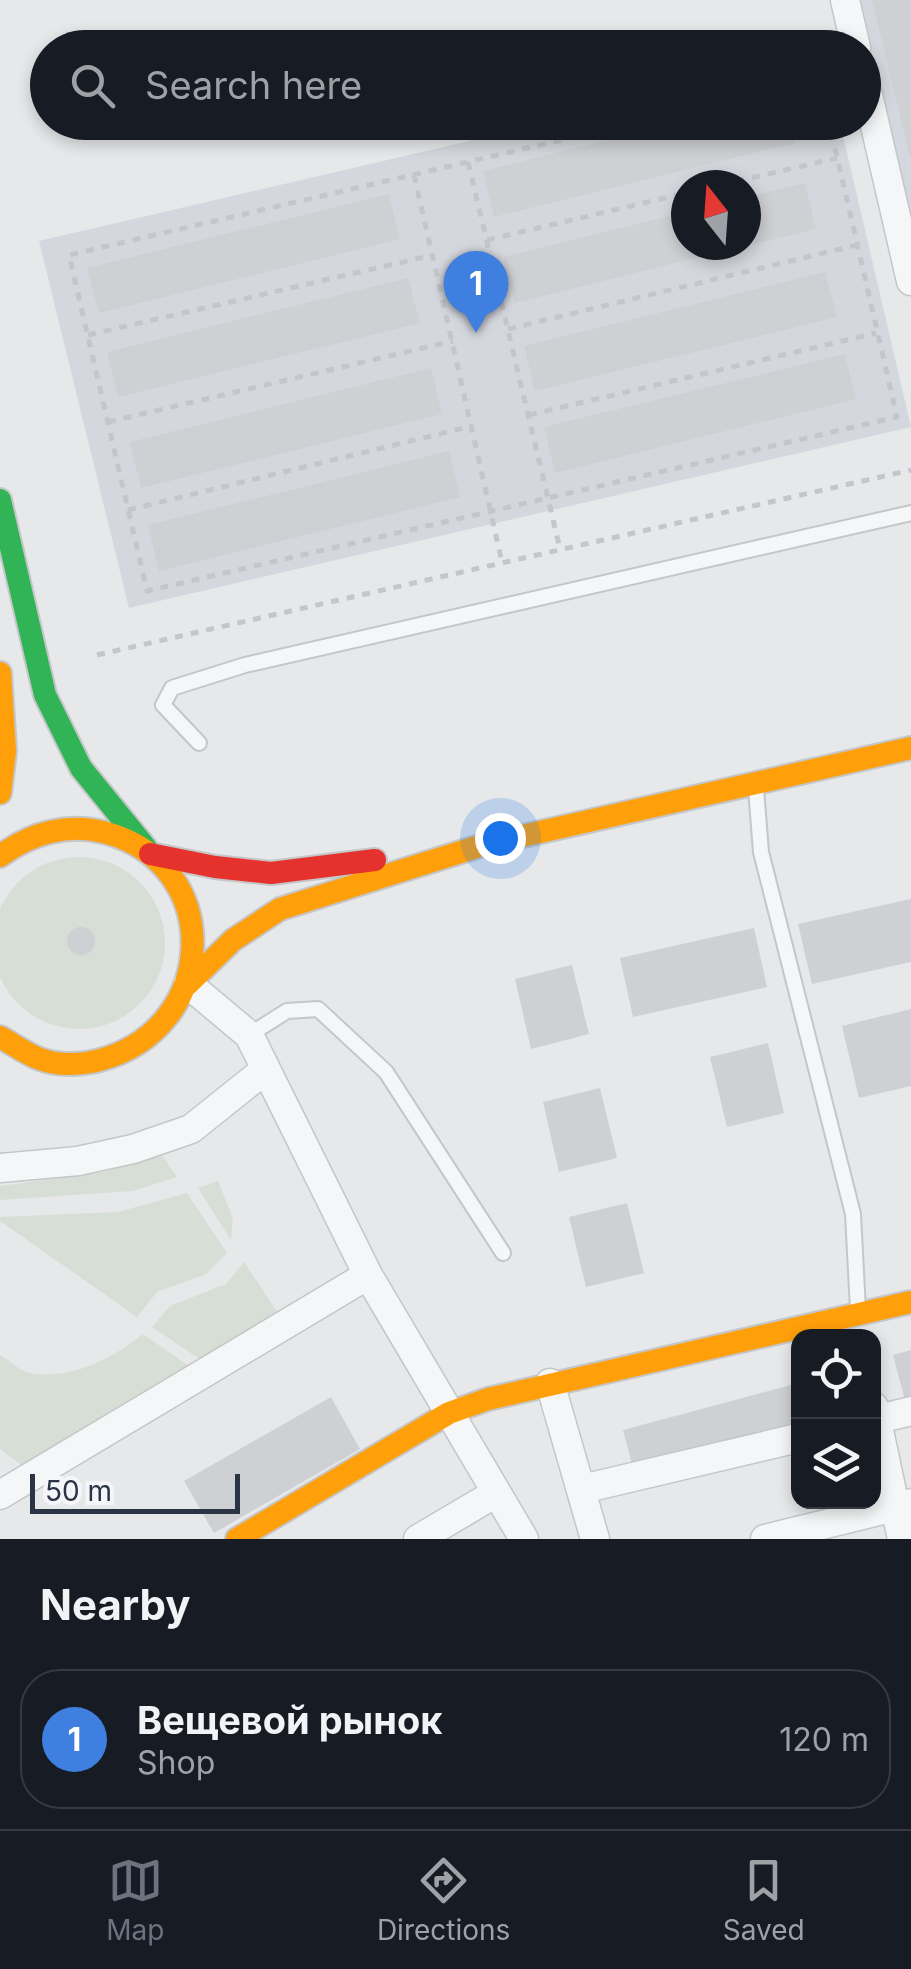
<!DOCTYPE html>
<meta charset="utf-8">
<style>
:root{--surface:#171b24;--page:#20242c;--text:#f1f3f6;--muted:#9ea1a6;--line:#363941;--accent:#6c737f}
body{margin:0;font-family:Inter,sans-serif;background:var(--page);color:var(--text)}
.controls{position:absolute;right:30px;bottom:30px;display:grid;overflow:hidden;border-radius:20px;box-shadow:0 5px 15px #0003}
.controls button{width:90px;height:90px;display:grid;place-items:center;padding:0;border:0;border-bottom:2px solid var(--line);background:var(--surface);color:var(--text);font:50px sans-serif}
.compass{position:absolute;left:671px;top:170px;width:90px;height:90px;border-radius:50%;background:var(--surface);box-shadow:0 5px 15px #0003;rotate:343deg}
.scale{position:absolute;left:30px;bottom:25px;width:210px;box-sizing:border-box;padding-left:10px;border:5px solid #2b3445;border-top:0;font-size:28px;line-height:35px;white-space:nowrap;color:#2b3445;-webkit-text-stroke:8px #f4f6f9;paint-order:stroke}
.you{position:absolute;left:500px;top:838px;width:35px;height:35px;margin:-25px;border:8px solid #fff;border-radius:50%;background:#1a73e8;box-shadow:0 0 0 15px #1a73e833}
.badge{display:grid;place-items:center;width:65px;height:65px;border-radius:50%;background:var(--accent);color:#fff;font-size:32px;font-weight:700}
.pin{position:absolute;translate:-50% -82px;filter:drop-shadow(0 2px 5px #0008)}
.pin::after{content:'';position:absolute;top:52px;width:35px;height:30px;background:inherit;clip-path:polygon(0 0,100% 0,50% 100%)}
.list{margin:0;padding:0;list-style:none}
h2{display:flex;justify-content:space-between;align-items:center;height:130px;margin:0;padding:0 40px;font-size:42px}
h2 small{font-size:32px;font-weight:400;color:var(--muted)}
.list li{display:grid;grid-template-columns:65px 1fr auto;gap:30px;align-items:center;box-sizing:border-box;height:140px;margin:0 20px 20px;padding:0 20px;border:2px solid var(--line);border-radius:40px}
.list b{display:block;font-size:38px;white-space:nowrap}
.list p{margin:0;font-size:32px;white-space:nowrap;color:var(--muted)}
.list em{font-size:32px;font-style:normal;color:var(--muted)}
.icon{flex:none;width:55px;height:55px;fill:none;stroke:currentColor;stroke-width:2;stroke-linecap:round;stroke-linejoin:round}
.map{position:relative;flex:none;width:911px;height:1539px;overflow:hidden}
.search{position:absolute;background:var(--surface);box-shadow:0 5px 15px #0003;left:30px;right:30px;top:30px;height:110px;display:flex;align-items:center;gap:25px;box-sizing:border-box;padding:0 35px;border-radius:55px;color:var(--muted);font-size:38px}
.sheet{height:290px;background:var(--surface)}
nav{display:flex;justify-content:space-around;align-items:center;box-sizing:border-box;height:140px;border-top:2px solid var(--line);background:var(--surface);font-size:28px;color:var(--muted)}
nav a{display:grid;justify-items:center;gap:5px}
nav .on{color:var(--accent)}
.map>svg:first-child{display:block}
.built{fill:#d4d7dd;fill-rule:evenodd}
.green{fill:#d6ded6}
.building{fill:#ced0d3}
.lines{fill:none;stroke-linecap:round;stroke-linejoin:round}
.lane-casing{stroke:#c4c6c8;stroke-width:18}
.street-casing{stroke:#c4c6c8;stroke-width:31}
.fast-casing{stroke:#c4c6c8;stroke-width:26}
.slow-casing{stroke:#c4c6c8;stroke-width:26}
.jam-casing{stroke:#c4c6c8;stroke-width:26}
.path{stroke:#c5c6ca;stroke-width:5;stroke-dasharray:8 8;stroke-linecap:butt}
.lane{stroke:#f5f6f7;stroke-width:14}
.street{stroke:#f5f6f7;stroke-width:28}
.fast{stroke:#30b455;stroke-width:22}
.slow{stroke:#ff9f0a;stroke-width:22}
.jam{stroke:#e5322d;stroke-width:22}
</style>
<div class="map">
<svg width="911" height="1539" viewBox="0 0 911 1539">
<rect width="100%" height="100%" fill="#e6e8ea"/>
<path class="built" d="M857,0H911V230Z
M546,123H840L911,427L129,608L39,241ZM686,185H746V245H686Z"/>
<path class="green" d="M-7 943a86 86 0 1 1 172 0a86 86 0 1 1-172 0Z
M161,1154L177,1177L133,1191L0,1200V1186L105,1172Z
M218,1181L233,1219L231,1240L198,1188Z
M187,1193L227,1253L206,1274L157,1292L137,1317L0,1221V1217L118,1212Z
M244,1262L284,1322L210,1366L152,1327L170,1306L226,1284Z
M143,1334L200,1374L33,1474L0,1449V1355C10,1361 23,1373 34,1374C76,1378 113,1358 143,1334Z"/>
<path class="building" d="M872,0H911V156H910Z
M681,122H790L795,143L494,217L483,171Z
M805,183L816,229L746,246V197Z
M389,194L400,239L99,313L87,268Z
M686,212V245L743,246L515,303L503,257Z
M825,272L837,317L535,391L524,346Z
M408,278L420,323L118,397L107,352Z
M845,354L856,399L555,473L544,427Z
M431,368L442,414L141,488L130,442Z
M449,451L460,497L159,571L148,525Z
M911,899V962L812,984L798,924Z
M67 941a14 14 0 1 1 28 0a14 14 0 1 1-28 0Z
M754,928L767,987L633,1017L620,958Z
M572,965L589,1034L531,1049L515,979Z
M911,1009V1086L859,1098L842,1026Z
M768,1043L784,1113L727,1127L710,1057Z
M600,1088L617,1158L559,1172L543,1102Z
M627,1203L644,1273L586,1287L569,1217Z
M911,1350V1395L904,1397L893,1355Z
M798,1383V1428L634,1472L623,1430Z
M331,1397L360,1449L214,1533L184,1481Z"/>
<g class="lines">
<g class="lane-casing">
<path id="lane" d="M199,743L163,705L172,688L245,665L911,513
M756,789L761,852L853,1214L858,1310
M249,1035L287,1011L318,1009L386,1072L503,1253"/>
</g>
<g class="street-casing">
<path id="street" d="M845,0L856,48
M864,78L911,281
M188,984L249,1035L368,1275L524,1539
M0,1168L78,1161L133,1149L191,1129L266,1069
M550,1383L595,1539
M874,1407L902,1539
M874,1420L911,1411
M582,1489L798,1438
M0,1495L368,1275
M418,1539L496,1493
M765,1539L911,1503"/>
</g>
<g class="fast-casing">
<path id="fast" d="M0,500L45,695L81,768L146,848"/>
</g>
<g class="slow-casing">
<path id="slow" d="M0,673L5,751L0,793
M0,856C31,833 69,822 107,833C225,866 219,1028 100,1060C82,1065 58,1066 40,1059C26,1054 13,1044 0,1037
M188,984L233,940L280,909L483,845L911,748
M237,1539L449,1413L488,1399L911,1302"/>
</g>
<g class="jam-casing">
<path id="jam" d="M150,854L215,867L271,873L375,860"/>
</g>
<path class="path" d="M639,122L69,255L147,591L897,417L829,122
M468,162L560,549
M414,175L502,562
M721,185L837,158
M487,240L686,193
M508,329L857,245
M88,335L433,255
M529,415L876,333
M108,422L453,341
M128,510L472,426
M97,655L911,470"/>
<use href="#lane" class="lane"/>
<use href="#street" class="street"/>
<use href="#fast" class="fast"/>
<use href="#slow" class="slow"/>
<use href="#jam" class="jam"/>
</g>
</svg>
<div class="controls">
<button><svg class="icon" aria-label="locate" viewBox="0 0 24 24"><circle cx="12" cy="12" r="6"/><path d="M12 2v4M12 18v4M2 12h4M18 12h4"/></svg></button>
<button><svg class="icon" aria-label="layers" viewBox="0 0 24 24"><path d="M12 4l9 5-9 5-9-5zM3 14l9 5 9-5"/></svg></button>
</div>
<svg class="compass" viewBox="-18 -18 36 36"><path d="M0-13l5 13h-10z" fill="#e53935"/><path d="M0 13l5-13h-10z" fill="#9ea1a6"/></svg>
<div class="scale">50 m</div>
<div class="you"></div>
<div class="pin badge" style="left:476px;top:333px;background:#3f7fe0">1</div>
<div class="search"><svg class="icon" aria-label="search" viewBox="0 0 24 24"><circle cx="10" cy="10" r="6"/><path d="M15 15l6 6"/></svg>Search here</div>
</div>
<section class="sheet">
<h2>Nearby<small></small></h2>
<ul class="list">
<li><span class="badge" style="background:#3f7fe0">1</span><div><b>Вещевой рынок</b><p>Shop</p></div><em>120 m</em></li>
</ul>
</section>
<nav>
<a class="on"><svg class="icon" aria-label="map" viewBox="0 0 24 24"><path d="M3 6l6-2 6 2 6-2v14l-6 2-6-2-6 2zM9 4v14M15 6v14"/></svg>Map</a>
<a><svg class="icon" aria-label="directions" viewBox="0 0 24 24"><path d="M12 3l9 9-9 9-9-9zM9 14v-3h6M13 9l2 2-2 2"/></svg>Directions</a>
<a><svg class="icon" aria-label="saved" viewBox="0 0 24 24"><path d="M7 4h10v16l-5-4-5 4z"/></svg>Saved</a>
</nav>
